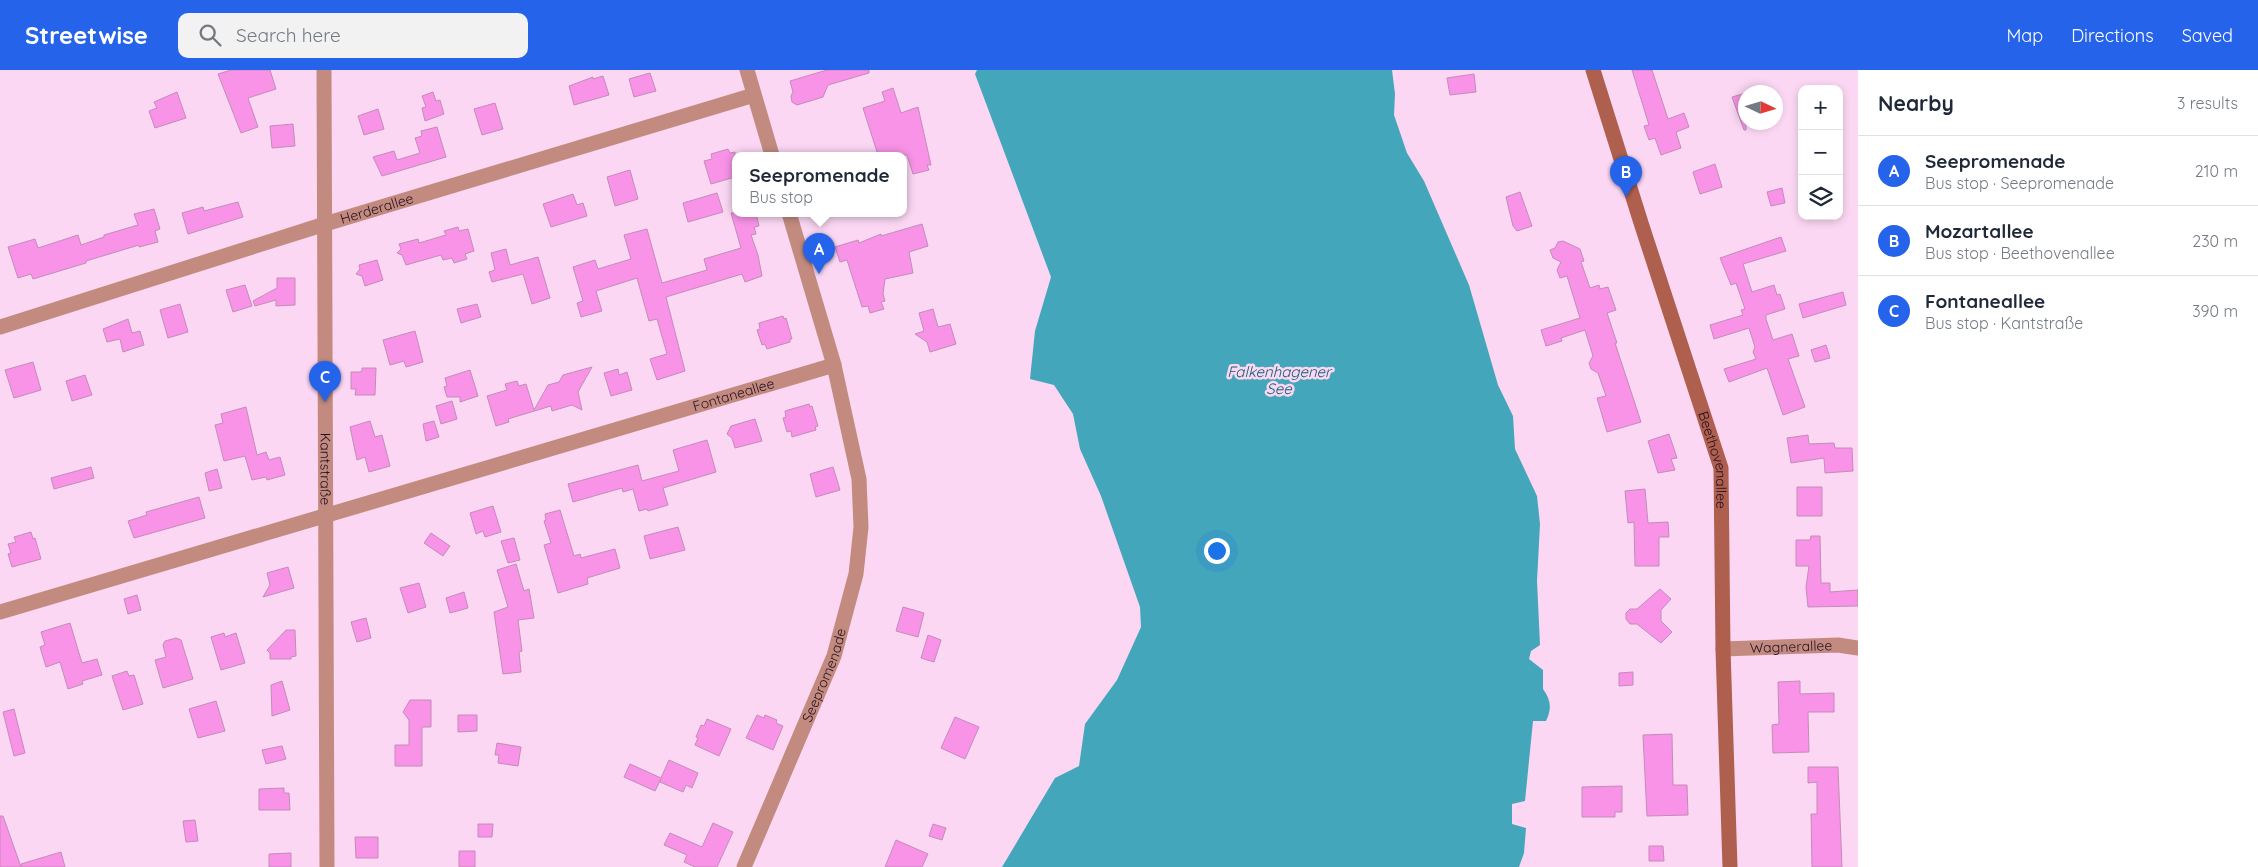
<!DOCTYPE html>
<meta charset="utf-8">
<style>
:root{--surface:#fff;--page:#f2f2f3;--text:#1f2937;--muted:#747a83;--line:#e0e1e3;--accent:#2563eb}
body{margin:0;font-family:Quicksand,sans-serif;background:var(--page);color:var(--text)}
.controls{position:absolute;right:15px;top:15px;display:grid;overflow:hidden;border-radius:10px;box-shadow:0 2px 8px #0003}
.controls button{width:45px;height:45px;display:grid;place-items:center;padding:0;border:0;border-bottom:1px solid var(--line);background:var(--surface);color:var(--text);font:25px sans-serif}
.compass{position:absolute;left:1738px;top:15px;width:45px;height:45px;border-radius:50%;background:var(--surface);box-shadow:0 2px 8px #0003;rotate:94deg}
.you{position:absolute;left:1216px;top:480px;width:18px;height:18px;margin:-12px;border:4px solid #fff;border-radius:50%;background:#1a73e8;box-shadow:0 0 0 8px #1a73e833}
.badge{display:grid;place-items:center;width:32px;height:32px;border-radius:50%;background:var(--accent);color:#fff;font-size:16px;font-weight:700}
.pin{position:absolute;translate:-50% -41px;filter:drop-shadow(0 1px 2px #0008)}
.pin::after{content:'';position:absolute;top:26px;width:18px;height:15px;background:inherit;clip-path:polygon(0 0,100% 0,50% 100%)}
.popup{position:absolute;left:732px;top:82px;width:175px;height:65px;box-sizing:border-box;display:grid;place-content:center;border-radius:10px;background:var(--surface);filter:drop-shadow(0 1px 4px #0005);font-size:16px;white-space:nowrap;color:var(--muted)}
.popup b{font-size:19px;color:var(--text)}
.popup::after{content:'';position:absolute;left:50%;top:100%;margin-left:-10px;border:10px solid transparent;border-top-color:var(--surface)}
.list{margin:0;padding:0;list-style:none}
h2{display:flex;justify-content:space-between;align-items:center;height:65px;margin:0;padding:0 20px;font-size:21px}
h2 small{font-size:16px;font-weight:400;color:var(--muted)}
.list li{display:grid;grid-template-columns:32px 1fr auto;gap:15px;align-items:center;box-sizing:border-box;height:70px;padding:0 20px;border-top:1px solid var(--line)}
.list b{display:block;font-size:19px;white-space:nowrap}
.list p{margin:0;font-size:16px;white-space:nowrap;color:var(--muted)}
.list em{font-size:16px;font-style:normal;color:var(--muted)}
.icon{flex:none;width:28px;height:28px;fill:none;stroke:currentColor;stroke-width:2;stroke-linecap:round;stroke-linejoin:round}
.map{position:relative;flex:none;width:1858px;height:797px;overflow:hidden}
header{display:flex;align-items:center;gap:30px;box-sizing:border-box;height:70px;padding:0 25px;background:var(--accent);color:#fff}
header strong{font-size:24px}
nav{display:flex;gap:28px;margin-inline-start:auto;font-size:18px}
.search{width:350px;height:45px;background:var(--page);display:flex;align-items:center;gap:12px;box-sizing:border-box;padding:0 18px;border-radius:10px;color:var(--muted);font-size:19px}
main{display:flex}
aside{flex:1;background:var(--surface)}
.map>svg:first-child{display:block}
.water{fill:#44a6ba}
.building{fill:#f893e7;stroke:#c38cb8}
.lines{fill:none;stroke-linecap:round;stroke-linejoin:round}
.street{stroke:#c38b7f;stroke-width:15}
.secondary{stroke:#ae5f4d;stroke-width:15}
.labels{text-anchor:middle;stroke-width:5;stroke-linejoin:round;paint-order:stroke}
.street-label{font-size:14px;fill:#261122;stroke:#fbd7f3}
.water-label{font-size:15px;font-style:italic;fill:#116271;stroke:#fbd7f3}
</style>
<header>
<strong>Streetwise</strong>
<div class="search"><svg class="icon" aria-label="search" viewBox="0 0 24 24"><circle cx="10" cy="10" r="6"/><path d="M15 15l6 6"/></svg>Search here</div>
<nav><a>Map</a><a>Directions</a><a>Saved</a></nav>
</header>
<main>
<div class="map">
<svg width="1858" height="797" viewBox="0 0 1858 797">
<rect width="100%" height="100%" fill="#fbd7f3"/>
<path class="water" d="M977,0H1392L1395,24L1394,45L1407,83L1424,111L1469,215L1498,315L1513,346L1515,379L1537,426L1540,454L1537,511L1540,575L1531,581L1529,589L1543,600V619C1551,630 1552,639 1546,651H1533L1525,731L1512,734V754L1526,758L1524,783L1519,797H1002L1055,708L1079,696L1085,654L1117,610L1141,557L1140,537L1101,426L1080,379L1073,344L1054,315L1030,309L1035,261L1051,207L975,4Z"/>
<path class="building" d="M231,0H270L276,19L248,28L258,57L241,63L218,4Z
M827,0H869V3L828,15L823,27L797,35L792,32L791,26L793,22L790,11Z
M1632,0H1652L1668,49L1684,43L1689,57L1676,62L1681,78L1661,85L1655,68L1649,70L1644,56L1649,55Z
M650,3L656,21L634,27L629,9Z
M1474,4L1476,22L1450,25L1447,8Z
M603,6L609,25L574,35L569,16L593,7V9Z
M893,18L901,43L918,37L931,95H927L929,100L913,104L907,85H878L863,38L885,31L882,22Z
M177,22L186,48L155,58L149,41L157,38L154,32Z
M433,22L436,31L440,30L444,44L425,51L422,38L426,37L422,26Z
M1746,23V60H1744L1732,27Z
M495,33L503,59L482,65L474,39Z
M378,39L384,59L364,65L358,46Z
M293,54L295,76L272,78L270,56Z
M437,57L446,87L382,106L373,87L394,81L397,90L420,83L415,68L422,66L421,61Z
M728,79L730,83L735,82V107L711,114L704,91L712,89L711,84Z
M1715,94L1722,117L1700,124L1693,102Z
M630,100L638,129L615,136L607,107Z
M1782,118L1785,133L1771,136L1767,122Z
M1520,122L1532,156L1517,161L1513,156L1506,127Z
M717,123L723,142L688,152L683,133Z
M573,124L577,135L583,133L587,146L551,157L543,134Z
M238,132L243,147L188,164L182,143L203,137L204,141Z
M154,139L160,159L155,161L158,172L139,177V175L86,191V193L33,209L31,204L18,208L8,177L35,169L38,178L78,165L81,175L104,167V165L138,155L134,144Z
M731,143H756L759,156L754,157L756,164L751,165L758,185L762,206L745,212L742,204L666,227L685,301L657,310L650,289L667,284L657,249L649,251L637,208L596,221L602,241L581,247L577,233L583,231L573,197L595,190L598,199L631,189L624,165L647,159L662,213L707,200L704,189L741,178Z
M922,154L928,176L909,182L913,203L885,209L883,224L885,231L881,232L884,239L870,243L868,236L862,237L847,190L840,192L835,177L858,170L859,173L881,164V166Z
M458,157L459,161L468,159L474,181L465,184L467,189L454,193L452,188L443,190L441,185L406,195L402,185L397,183L401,179L399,174L418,169L419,173L446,165L444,161Z
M1781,167L1786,181L1743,194L1752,222L1774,215L1777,225L1780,224L1785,239L1766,245V249L1773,270L1792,264L1799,286L1788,289L1805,337L1783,345L1767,298L1729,312L1724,299L1756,289L1753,282L1755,277L1749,258L1714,269L1710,255L1743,245L1741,240L1745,239L1736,213L1731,215L1720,188Z
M1563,171L1580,179L1584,191L1581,192L1590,218L1599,215L1600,219L1608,217L1616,240L1607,243L1617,273H1615L1641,352L1607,362L1597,328L1606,326L1598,303L1591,299L1589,293L1593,286L1585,260L1561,268L1562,271L1546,276L1541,260L1580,248L1567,206L1560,208L1557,200L1561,192L1553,188L1550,180L1555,178L1558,172Z
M506,179L510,195L538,187L550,228L532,234L523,204L492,212L489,202L495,200L491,183Z
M377,190L383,210L365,216L362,206L356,204L360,199L359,195Z
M277,208H295V235L276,236V230L255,236L253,231L277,218Z
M245,215L252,236L233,242L226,220Z
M1843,222L1846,235L1803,248L1799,234Z
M180,234L188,262L168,268L160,240Z
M477,234L481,247L461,253L457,239Z
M933,239L938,257L950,254L956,274L930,282L927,272L915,264L924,261L919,243Z
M783,246L784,249L786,248L792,269H790V272L767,279L765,274L762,275L757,260L760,259L759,253Z
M128,249L132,263L140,261L144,275L123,282L120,269L107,272L103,259Z
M415,261L423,292L406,297L404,291L390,295L383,270Z
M1826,275L1830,288L1815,292L1811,280Z
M33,292L41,320L14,328L5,300Z
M592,297L578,322L582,340L572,335L552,341L551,336L508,349L509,352L496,356L487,326L507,320L505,314L517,311L519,316L526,314L534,340L548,315L559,312L563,305Z
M362,298H376L375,325H355L356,319H351V302H359L362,301Z
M618,299L619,305L627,302L632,320L611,326L604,303Z
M470,300L478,326L460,332V327H447L444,317L447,316L445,308Z
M85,305L92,325L72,331L66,311Z
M452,331L457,349L441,354L436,336Z
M809,334L810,337L812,336L818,356L815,357L816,360L792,367L791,361L787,362L783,348L786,347L785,341Z
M246,337L257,385L266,382L269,390L280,387L285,405L267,410L266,407L252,410L245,386L224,391L215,355L223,353L221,344Z
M755,349L762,371L735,378L732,368L727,364L731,356Z
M370,351L375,367L382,365L390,396L369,402L365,387L357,390L350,357Z
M434,351L439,367L426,371L423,354Z
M1669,364L1677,388L1671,389L1675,400L1658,403L1648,371Z
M1808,365L1809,374L1834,373L1835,378H1852L1853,401L1825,403L1824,388L1791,393L1787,368Z
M707,370L716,402L663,418L668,435L648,441L647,439L639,441L633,419L623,422L622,418L573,432L568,414L638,395L642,411L679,401L673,380Z
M91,397L94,408L54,419L51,408Z
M833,397L840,420L816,427L810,404Z
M217,399L222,418L209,421L205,403Z
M1797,417H1822V446H1797Z
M1645,419L1648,453L1668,452L1669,467H1659V496H1635L1634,452L1628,453L1625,421Z
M199,427L205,448L134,468L128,451L147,445L146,442Z
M493,436L501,462L485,467L483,461L476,464L470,443Z
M560,440L574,486L580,484L581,488L615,479L620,498L587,508L588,514L558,523L544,475L551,473L544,451L546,450L545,444Z
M678,457L685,480L650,489L644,466Z
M31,462L33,469L35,468L41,489L12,497L8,484L11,483L8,474L16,472L14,467Z
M431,463L450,476L443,486L424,473Z
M1811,466H1820L1821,513H1830V522L1858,520V536L1808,537L1806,517L1809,496H1796V470H1810Z
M514,468L520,490L508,493L501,471Z
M516,494L524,521L529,519L534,548L518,550L522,581L519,582L521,602L503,604L494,542L508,537L497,500Z
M288,497L294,518L263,527L270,515L267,503Z
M419,513L426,537L408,543L400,518Z
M1660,519L1671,529L1661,540V551L1672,562L1661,573L1637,554H1630L1626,549V543L1630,539H1637Z
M464,522L468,538L450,543L446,528Z
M137,525L141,540L128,544L124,529Z
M903,537L924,543L918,567L896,561Z
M366,548L371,568L357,572L351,552Z
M70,553L82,593L97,589L102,605L82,611L83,614L68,619L60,592L46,597L40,577L45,575L41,562Z
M286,560H295L296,586L291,587V589H270V583L267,580Z
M224,563L225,567L236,563L245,593L221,600L211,567Z
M928,565L941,570L934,592L921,588Z
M176,568L181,570L193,609L163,618L155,590L166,587L163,575L165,571Z
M127,601L129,606L134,605L143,634L123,640L112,606Z
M1633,602V615L1619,616V603Z
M282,611L290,640L272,646L271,615Z
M1800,611V624L1834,623V642H1808L1809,682L1773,683L1772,655L1779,654L1778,612Z
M410,630H431V657H422V696H395V675H409V650L403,642Z
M216,631L225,661L198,668L189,639Z
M14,639L25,683L14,686L3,642Z
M458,645H477V661L458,662Z
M757,645L764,648L765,645L777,650L776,653L783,656L773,680L746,668Z
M955,647L979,657L965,689L941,678Z
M707,649L731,659L719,686L695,675L698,668L696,667L701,655L704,656Z
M1672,664L1673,715H1687L1688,745L1647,746L1643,665Z
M497,673L521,677L518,696L498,693L499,685H495Z
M282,676L286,689L266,694L262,680Z
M669,690L698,703L692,718L686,715L683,722L660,712L661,709L655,721L624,707L630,694L661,708Z
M1808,697H1838L1842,797H1812L1811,744H1817V712L1808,713Z
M1622,716V742H1615V747H1582V717Z
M284,718V723H289L290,740H259V719Z
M0,746H3L21,797H0Z
M195,750L198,771L186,772L183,751Z
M713,753L733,762L717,797H695L684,792L687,785L664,775L670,763L702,777Z
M478,754H493L492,767H478Z
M933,754L946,758L942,770L929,766Z
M355,767H378V788H356Z
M896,770L928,784L922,797H885Z
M1649,776H1663L1664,791H1649Z
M459,781H475V797H459Z
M61,782L65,797H22L21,794Z
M291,783V797H269V784Z"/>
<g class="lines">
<g class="street">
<path id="s1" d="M324,0L327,797"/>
<path d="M747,0L772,85"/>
<path id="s2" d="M0,257L325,154L754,25"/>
<path id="s3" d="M0,542L834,295"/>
<path id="s4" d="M1723,579L1838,575L1858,578"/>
<path id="s5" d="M744,797L834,586L856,504L861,457L859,409L834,295L789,143"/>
</g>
<path class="secondary" id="s6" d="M1593,0L1642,156L1721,398L1723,579L1730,797"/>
</g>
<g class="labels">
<g class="street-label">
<text dy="5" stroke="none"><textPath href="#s2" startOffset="395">Herderallee</textPath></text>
<text dy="5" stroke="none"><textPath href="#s3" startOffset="765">Fontaneallee</textPath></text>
<text dy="5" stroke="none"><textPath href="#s6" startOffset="409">Beethovenallee</textPath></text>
<text dy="5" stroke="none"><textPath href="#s1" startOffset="399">Kantstraße</textPath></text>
<text dy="5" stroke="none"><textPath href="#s4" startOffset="68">Wagnerallee</textPath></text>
<text dy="5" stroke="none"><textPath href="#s5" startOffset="208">Seepromenade</textPath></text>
</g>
<g class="water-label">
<text x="1279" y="307">Falkenhagener<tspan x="1279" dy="17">See</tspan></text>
</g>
</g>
</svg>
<div class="controls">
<button>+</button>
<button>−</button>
<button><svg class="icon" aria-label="layers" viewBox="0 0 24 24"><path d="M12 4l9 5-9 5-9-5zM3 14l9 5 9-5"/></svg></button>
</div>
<svg class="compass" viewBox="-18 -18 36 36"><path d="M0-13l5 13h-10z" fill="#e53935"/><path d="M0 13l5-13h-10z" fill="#747a83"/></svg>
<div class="you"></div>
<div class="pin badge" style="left:819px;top:204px">A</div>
<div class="popup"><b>Seepromenade</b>Bus stop</div>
<div class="pin badge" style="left:1626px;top:127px">B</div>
<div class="pin badge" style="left:325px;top:332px">C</div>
</div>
<aside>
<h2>Nearby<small>3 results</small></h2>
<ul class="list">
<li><span class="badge">A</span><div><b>Seepromenade</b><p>Bus stop · Seepromenade</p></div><em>210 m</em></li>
<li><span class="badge">B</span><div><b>Mozartallee</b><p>Bus stop · Beethovenallee</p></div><em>230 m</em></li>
<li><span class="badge">C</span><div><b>Fontaneallee</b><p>Bus stop · Kantstraße</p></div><em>390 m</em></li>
</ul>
</aside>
</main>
